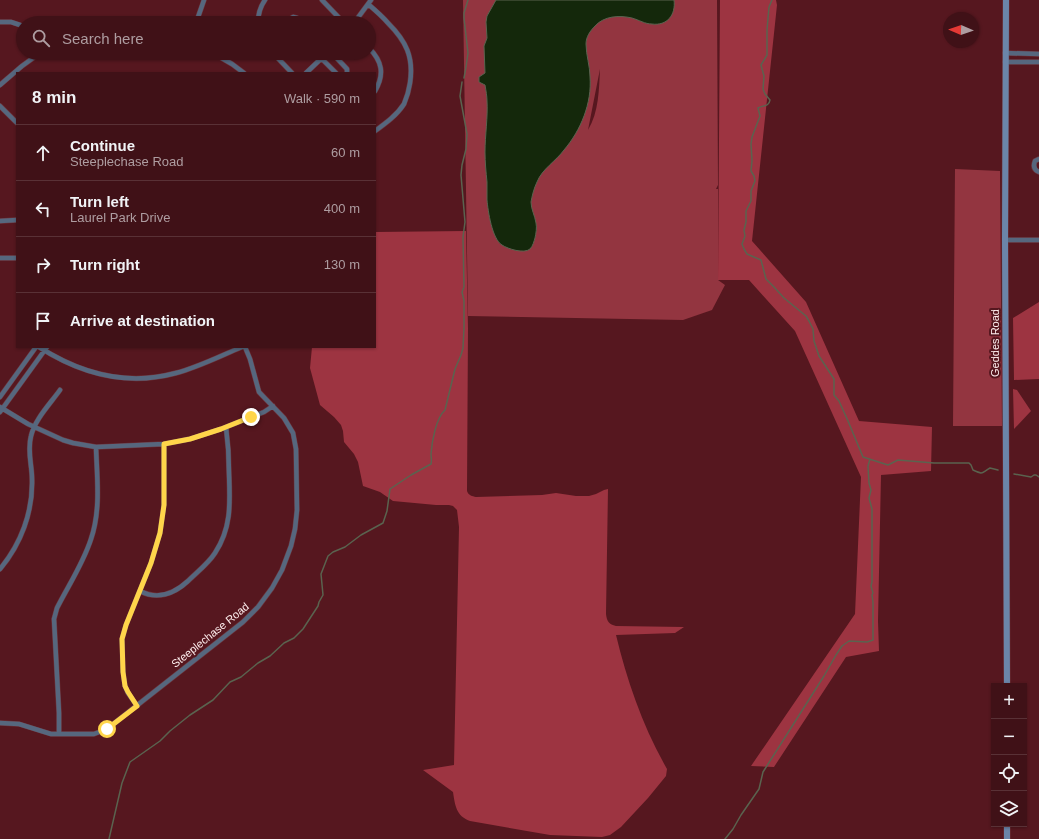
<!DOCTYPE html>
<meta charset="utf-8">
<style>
:root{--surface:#401117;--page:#471a20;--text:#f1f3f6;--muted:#ae9da1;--line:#593136}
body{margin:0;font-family:Arial,sans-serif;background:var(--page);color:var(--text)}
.controls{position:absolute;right:12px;bottom:12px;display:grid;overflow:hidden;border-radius:0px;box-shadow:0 1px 3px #0004}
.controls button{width:36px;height:36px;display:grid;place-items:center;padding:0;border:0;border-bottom:1px solid var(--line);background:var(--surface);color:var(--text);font:20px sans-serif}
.compass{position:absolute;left:943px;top:12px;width:36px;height:36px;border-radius:50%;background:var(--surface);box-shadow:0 1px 3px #0004;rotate:272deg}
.stop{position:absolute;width:12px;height:12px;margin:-9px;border:3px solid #ffd54a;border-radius:50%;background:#fff}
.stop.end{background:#ffd54a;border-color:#fff;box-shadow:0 1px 4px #0008}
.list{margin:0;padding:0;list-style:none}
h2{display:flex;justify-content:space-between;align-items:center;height:52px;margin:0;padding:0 16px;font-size:17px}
h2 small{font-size:13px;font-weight:400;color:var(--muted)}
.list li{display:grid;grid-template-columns:26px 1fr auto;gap:12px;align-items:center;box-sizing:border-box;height:56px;padding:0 16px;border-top:1px solid var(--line)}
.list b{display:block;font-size:15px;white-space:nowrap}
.list p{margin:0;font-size:13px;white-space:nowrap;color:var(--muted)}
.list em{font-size:13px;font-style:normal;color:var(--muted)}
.icon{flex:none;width:22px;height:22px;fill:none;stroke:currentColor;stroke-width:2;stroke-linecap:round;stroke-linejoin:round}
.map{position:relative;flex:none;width:1039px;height:839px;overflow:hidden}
.search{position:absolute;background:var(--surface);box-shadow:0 1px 3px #0004;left:16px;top:16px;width:360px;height:44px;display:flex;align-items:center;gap:10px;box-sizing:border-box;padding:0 14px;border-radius:22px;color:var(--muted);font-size:15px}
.panel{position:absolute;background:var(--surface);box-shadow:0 1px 3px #0004;left:16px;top:72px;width:360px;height:276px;border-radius:0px}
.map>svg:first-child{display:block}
.green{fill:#933540;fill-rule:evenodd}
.forest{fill:#9d3441}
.water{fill:#14280b;stroke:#5a634f}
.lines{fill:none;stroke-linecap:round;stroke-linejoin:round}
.stream{stroke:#5a634f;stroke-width:1.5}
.street-casing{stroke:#6e353c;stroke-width:5.5}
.secondary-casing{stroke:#6e353c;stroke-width:7}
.street{stroke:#56677e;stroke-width:4.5}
.secondary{stroke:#6b85a9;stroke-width:6}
.route{stroke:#ffd54a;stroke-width:5}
.labels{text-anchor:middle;stroke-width:4;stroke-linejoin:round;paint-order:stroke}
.street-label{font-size:11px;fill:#feeded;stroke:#56171f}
</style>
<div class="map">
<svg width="1039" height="839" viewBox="0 0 1039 839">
<rect width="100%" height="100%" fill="#56171f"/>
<path class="green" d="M463,0H717L718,185L716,189H718V280L725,285L712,310L683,320L468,316ZM600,69C599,89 599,112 588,130Z
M955,169L1000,171L1002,426H953Z"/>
<path class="forest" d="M720,0H776L777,5L752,241L806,302L859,421L932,427L931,471L881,475L878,621L879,651L846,657L774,767L751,766L855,614L861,477L795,331L749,280H718Z
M466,231L468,328L467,491C469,496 472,496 476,497L542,495L556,493L576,496H589L596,494L604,490L608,489L606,614C607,622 609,624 616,626L684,627L675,633L616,635C627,681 643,727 667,769L666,776L648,798L621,827L610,835L602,837L550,835L470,821C456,816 455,805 453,792L423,770L454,765L459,527L457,510L453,506L449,505H436L393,501L380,492L363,486L358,462L354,454L344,442L343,431L341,425L334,417L320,405L310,368L312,347H375V232Z
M1039,302V379L1014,380L1013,318Z
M1013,389L1017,390L1031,411L1014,429Z"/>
<path class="water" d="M496,0H674C676,15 667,26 652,24C645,24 639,20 632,18C619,15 604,16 595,26C590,31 586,37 586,44C586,55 590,66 590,77C592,103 581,130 564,150C556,161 542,169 537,182C534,188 532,196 531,202C531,209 535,216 536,223C537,228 536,233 535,238C534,241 533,246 530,249C524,254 508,249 502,245C492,239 488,211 487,200C487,194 487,188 487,182C486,172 485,162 485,152C485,136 488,116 487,101C487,96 486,91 485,85L479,82V77L485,73L484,46L487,38L486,22L487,16Z"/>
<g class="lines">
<path class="stream" d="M772,0L769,7L767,30V55L761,65L764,76L763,89L765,94L770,100C769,107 763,105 758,108L760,116L752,137L751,144L752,161L751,171L754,176L755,181L751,191V201L746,211V222L744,230L745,236L742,244L744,249L747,254L761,260L766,279L774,287L784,298L806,316L809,321L813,329L814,341L819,356L834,379V395L839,401L848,421L863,457L888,465L898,460L934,463H969L971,465L973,470C984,475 981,473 990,468L998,470
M464,78L466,67L468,53L464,18V13L468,0
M1014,474L1031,477L1034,475H1036L1039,477
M109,839L122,783L130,762L160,741L170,731L190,715L213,700L230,682L241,677L258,663L270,656L284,643L294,638L303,629L318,606L319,602L323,595L321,574L328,556L333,552L345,547L361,535L383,523L387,511L390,489L411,475L431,464C432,460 431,457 431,454C432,441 436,418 445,410L455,369L461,355L463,348L464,328V301L462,292L464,287L463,237L465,222L461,175L462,165L466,149L467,134L460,96L462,82
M725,839L733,829L741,815L759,789L763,772L824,676L836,655L842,646L849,641L867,642L873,640V602L872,595L873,593L871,586L872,582V509L869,498L871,490L869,483L868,466L870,459"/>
<g class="street-casing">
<path id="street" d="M322,0L344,23
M368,4C375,10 382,16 388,23C406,41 414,57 410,83C409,90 407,97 404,104C397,115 386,123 375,131
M0,22H11L23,26
M196,23L204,0
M258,23C258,15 260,7 265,0
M288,23L290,19L293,17L297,18L302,23
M354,23L371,0
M369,48C382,61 385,74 375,91
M213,53L232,64L244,73
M273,53L292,73
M316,53L336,73
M332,53L347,69V73
M1005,53L1039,54
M1005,62H1039
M306,73L327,53
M0,85L22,66L40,53
M0,106L17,123
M1039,159L1035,161C1033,166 1034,170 1039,172
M0,221L17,220
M1005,240H1039
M0,258H17
M39,347C81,374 128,386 176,373C199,367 220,356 242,347
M0,397L36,347
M0,407L28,424L63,440L73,443L96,447L164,444L190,439L221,429L264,412L273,406
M0,412L47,347
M0,569C21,544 33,512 32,479C32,465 27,451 31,436C35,419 50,404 60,390
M140,591C157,600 174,594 188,581C197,572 208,564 215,553C232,527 230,502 229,473C229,457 228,442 226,427
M137,706L128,693L125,686L123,672L122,639L126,625L151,563L160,533L164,505V444
M0,723L19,724L51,734H94L107,729L243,622L258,607L272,588L282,570L291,546L295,529L297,510L296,449L293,433L284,418L259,392L250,359L245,347
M59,734V713L54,619L57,608C68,586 83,564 91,539C101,510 97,478 96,447"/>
</g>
<g class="secondary-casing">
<path id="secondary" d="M1006,0L1005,240L1007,686
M1007,839V824"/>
</g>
<use href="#street" class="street"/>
<use href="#secondary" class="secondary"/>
</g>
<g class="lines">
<path class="route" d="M107,729L137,706L128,692L125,686L123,672L122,639L126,625L151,563L160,533L164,505V444L190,439L221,429L251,417"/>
</g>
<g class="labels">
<g class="street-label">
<text transform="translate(995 343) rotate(-90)" y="4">Geddes Road</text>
<text transform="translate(210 635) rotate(-39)" y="4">Steeplechase Road</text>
</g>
</g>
</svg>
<div class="controls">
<button>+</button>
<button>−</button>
<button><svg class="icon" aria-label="locate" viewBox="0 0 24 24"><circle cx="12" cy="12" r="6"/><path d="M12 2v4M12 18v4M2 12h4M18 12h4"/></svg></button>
<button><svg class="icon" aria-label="layers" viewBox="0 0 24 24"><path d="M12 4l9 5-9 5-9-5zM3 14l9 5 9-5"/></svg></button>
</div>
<svg class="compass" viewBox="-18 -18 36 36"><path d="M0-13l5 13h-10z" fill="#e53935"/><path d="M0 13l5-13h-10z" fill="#ae9da1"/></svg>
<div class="stop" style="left:107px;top:729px"></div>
<div class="stop end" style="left:251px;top:417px"></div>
<div class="search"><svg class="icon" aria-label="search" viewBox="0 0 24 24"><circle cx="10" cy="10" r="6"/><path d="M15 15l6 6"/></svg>Search here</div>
<section class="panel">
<h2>8 min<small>Walk · 590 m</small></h2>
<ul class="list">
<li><svg class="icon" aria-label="ahead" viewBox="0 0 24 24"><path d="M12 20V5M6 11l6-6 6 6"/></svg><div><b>Continue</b><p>Steeplechase Road</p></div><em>60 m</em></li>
<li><svg class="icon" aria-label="left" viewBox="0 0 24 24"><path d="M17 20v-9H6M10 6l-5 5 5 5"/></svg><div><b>Turn left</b><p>Laurel Park Drive</p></div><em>400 m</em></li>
<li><svg class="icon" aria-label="right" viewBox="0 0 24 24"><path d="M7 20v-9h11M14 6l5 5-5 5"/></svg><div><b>Turn right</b></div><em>130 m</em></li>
<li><svg class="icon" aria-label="arrive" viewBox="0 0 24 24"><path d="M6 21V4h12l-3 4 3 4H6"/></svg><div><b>Arrive at destination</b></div></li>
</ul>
</section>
</div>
